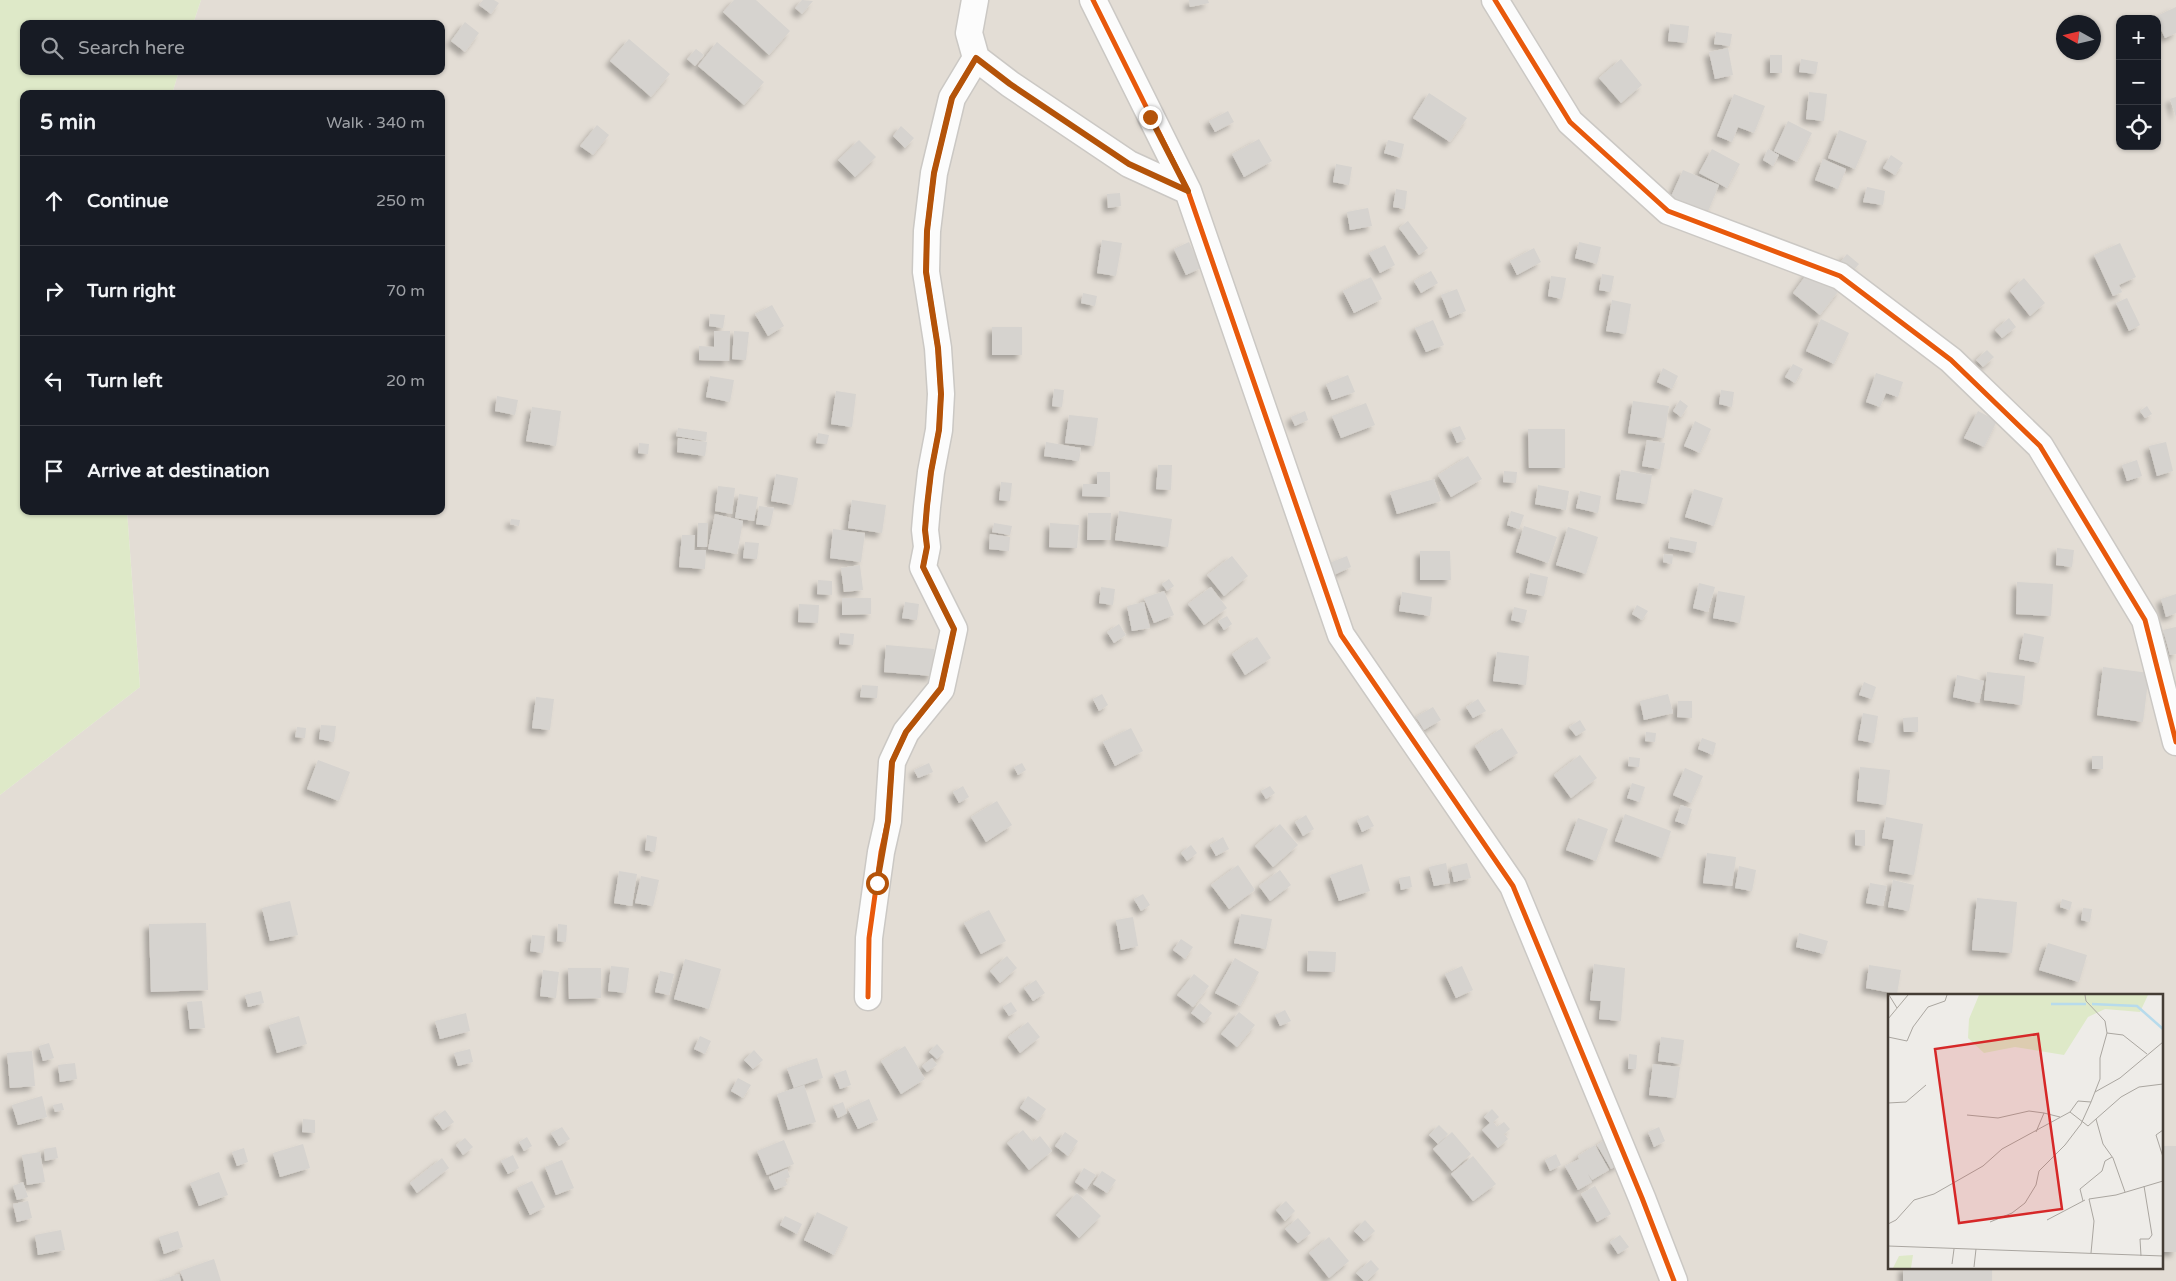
<!DOCTYPE html>
<meta charset="utf-8">
<style>
:root{--surface:#171b24;--page:#20242c;--text:#f1f3f6;--muted:#9ea1a6;--line:#363941}
body{margin:0;font-family:"Varela Round",sans-serif;background:var(--page);color:var(--text)}
.controls{position:absolute;right:15px;top:15px;display:grid;overflow:hidden;border-radius:10px;box-shadow:0 1px 4px #0004}
.controls button{width:45px;height:45px;display:grid;place-items:center;padding:0;border:0;border-bottom:1px solid var(--line);background:var(--surface);color:var(--text);font:25px sans-serif}
.compass{position:absolute;left:2056px;top:15px;width:45px;height:45px;border-radius:50%;background:var(--surface);box-shadow:0 1px 4px #0004;rotate:278deg}
.stop{position:absolute;width:15px;height:15px;margin:-11px;border:4px solid #b45309;border-radius:50%;background:#fff}
.stop.end{background:#b45309;border-color:#fff;box-shadow:0 1px 5px #0008}
.list{margin:0;padding:0;list-style:none}
h2{display:flex;justify-content:space-between;align-items:center;height:65px;margin:0;padding:0 20px;font-size:21px}
h2 small{font-size:16px;font-weight:400;color:var(--muted)}
.list li{display:grid;grid-template-columns:32px 1fr auto;gap:15px;align-items:center;box-sizing:border-box;height:90px;padding:0 20px;border-top:1px solid var(--line)}
.list b{display:block;font-size:19px;white-space:nowrap}
.list em{font-size:16px;font-style:normal;color:var(--muted)}
.icon{flex:none;width:28px;height:28px;fill:none;stroke:currentColor;stroke-width:2;stroke-linecap:round;stroke-linejoin:round}
.map{position:relative;flex:none;width:2176px;height:1281px;overflow:hidden}
.search{position:absolute;background:var(--surface);box-shadow:0 1px 4px #0004;left:20px;top:20px;width:425px;height:55px;display:flex;align-items:center;gap:12px;box-sizing:border-box;padding:0 18px;border-radius:10px;color:var(--muted);font-size:19px}
.panel{position:absolute;background:var(--surface);box-shadow:0 1px 4px #0004;left:20px;top:90px;width:425px;height:425px;border-radius:10px}
.map>svg:first-child{display:block}
.residential{fill:#e3ddd5;fill-rule:evenodd}
.green{fill:#dee9c8}
.building{fill:#d6d3cf;filter:url(#shadow)}
.lines{fill:none;stroke-linecap:round;stroke-linejoin:round}
.street-casing{stroke:#cbc8c4;stroke-width:29}
.street{stroke:#fcfcfc;stroke-width:26}
.cycleway-casing{stroke:#fff;stroke-width:8}
.cycleway{stroke:#e8590c;stroke-width:5}
.route{stroke:#b45309;stroke-width:6}
.inset-river{fill:none;stroke:#b7dbec;stroke-width:2.5}
.inset-road{fill:none;stroke:#aaa6a0;stroke-width:1}
.view{fill:#d62828;fill-opacity:0.15;stroke:#d62828;stroke-width:2.5}
.inset-edge{fill:none;stroke:#443c34;stroke-width:2.5}
</style>
<div class="map">
<svg width="2176" height="1281" viewBox="0 0 2176 1281">
<defs>
<filter id="shadow"><feDropShadow dx="-4.5" dy="4.5" stdDeviation="2.5" flood-color="#0004"/></filter>
</defs>
<rect width="100%" height="100%" fill="#eeece8"/>
<path class="residential" d="M201,0H2176V1281H0V795L140,687L127,511H441V94H172L179,71H441V24H193ZM2120,19H2157V146H2120ZM2064,22H2094V52H2064ZM1890,995H2162V1267H1890Z"/>
<path class="green" d="M0,0H201L193,24H24V71H179L172,94H24V511H127L140,687L0,795Z"/>
<path class="building" d="M483,0H494L499,3L491,14L479,5Z
M734,0H756L790,31L769,55L723,12Z
M802,0L813,1L802,14L795,8Z
M1189,0H1208L1209,3L1190,7Z
M2176,7V33L2165,38L2155,17Z
M465,22L479,33L465,52L451,41Z
M1670,24L1689,26L1687,43L1668,41Z
M1716,32L1732,34L1730,46L1714,44Z
M629,39L670,74L651,97L610,61Z
M717,42L764,82L744,105L698,66Z
M1728,48L1733,75L1715,79L1709,52Z
M696,49L704,55L695,66L687,59Z
M1770,55H1782V73H1770Z
M1621,59L1642,85L1621,103L1599,78Z
M1801,59L1818,62L1816,74L1799,72Z
M1809,92L1827,94L1824,121L1806,119Z
M1429,93L1467,118L1450,142L1413,118Z
M1734,94L1765,106L1754,133L1738,127L1732,142L1717,136Z
M2176,97V117L2170,99Z
M1228,111L1234,122L1215,132L1209,121Z
M1788,121L1812,133L1797,162L1774,151Z
M597,125L609,135L593,155L580,146Z
M901,126L914,138L905,148L893,136Z
M1839,130L1867,141L1855,169L1828,158Z
M1259,139L1272,161L1244,177L1232,154Z
M859,140L876,157L855,177L838,160Z
M1388,140L1404,144L1401,158L1384,153Z
M1712,149L1740,164L1727,188L1699,173Z
M1768,149L1779,155L1773,166L1763,160Z
M1891,155L1903,163L1895,175L1883,168Z
M1823,159L1846,169L1838,189L1815,180Z
M1336,164L1352,167L1349,185L1333,182Z
M1683,170L1719,185L1706,216L1669,201Z
M1867,187L1885,191L1883,205L1863,202Z
M1396,189L1407,191L1405,209L1393,207Z
M1120,193L1121,206L1108,208L1107,194Z
M1368,208L1372,226L1350,230L1347,212Z
M1408,221L1428,248L1419,255L1399,228Z
M1102,240L1122,243L1116,276L1097,273Z
M1189,242L1201,268L1186,275L1174,249Z
M1579,242L1601,247L1597,264L1575,258Z
M2120,243L2136,277L2119,285L2122,292L2113,296L2094,255Z
M1385,245L1395,265L1380,273L1369,253Z
M1534,248L1541,262L1517,275L1510,261Z
M1847,254L1859,264L1851,273L1839,264Z
M1812,267L1840,289L1820,315L1793,293Z
M1431,271L1438,283L1421,293L1414,281Z
M1602,274L1614,276L1611,292L1599,290Z
M1551,276L1566,278L1562,299L1548,296Z
M1371,277L1382,299L1354,313L1343,291Z
M2024,278L2045,303L2030,316L2010,291Z
M1457,289L1466,311L1450,318L1441,295Z
M1083,293L1097,296L1095,306L1081,303Z
M2127,298L2140,325L2129,331L2116,303Z
M1612,300L1631,304L1626,334L1606,331Z
M772,305L784,326L768,336L755,314Z
M710,314L725,315L723,328L709,326Z
M2009,318L2016,327L2002,338L1995,330Z
M1821,319L1849,333L1834,364L1806,351Z
M1433,320L1444,345L1426,352L1415,328Z
M992,327H1022V355H992Z
M714,331H730L729,361L699,360V346L714,347Z
M734,331L749,332L746,360L732,359Z
M1987,350L1994,357L1983,367L1976,360Z
M1793,364L1803,369L1795,383L1785,377Z
M1663,368L1678,376L1672,389L1657,382Z
M1876,373L1903,382L1898,397L1886,393L1880,407L1866,402Z
M1348,375L1355,392L1332,400L1326,384Z
M710,376L734,380L730,402L706,397Z
M1054,389L1064,390L1062,407L1052,406Z
M1721,390L1734,392L1732,407L1719,404Z
M836,391L856,394L852,427L831,424Z
M497,396L518,400L515,415L495,411Z
M1680,400L1688,406L1681,417L1673,411Z
M1633,401L1669,406L1664,438L1628,433Z
M1366,403L1375,425L1341,438L1332,416Z
M2147,406L2152,414L2145,418L2140,411Z
M532,407L561,411L556,446L526,441Z
M1305,411L1308,420L1295,426L1291,417Z
M1978,411L1997,421L1984,447L1964,438Z
M1069,415L1098,418L1094,446L1065,443Z
M1695,421L1711,429L1700,453L1684,446Z
M1460,426L1466,439L1457,443L1451,429Z
M678,428L707,432L706,441L676,436Z
M1528,429H1565V468H1529Z
M818,433L829,435L827,444L816,443Z
M678,438L707,442L705,456L677,452Z
M1647,440L1665,443L1660,469L1642,466Z
M1046,442L1081,448L1079,461L1044,456Z
M2166,442L2173,471L2157,476L2149,446Z
M639,443L649,444L648,454L638,453Z
M1468,456L1482,479L1451,497L1438,475Z
M2137,460L2142,476L2127,481L2122,465Z
M1158,465H1172L1171,490L1156,489Z
M1621,470L1652,475L1647,504L1616,499Z
M1504,471L1517,472L1516,483L1503,482Z
M1097,472H1110V497L1082,496L1083,484H1097Z
M776,474L798,478L793,505L771,501Z
M1434,479L1441,501L1397,514L1390,492Z
M1001,482L1012,483L1010,501L999,500Z
M1538,485L1569,491L1566,510L1535,504Z
M718,486L735,488L732,514L715,511Z
M1694,489L1723,498L1714,526L1685,517Z
M1580,491L1601,496L1598,513L1576,508Z
M739,494L758,497L754,521L735,518Z
M852,500L886,505L882,533L848,528Z
M759,506L774,508L770,526L756,524Z
M1119,511L1172,519L1168,547L1115,540Z
M1511,511L1524,515L1519,529L1507,525Z
M1088,513H1111L1110,540H1087Z
M715,514L743,521L737,554L708,549Z
M511,519L520,520L519,526L510,524Z
M698,523H708L707,547H697Z
M994,523L1012,526L1010,535L992,532Z
M1050,523L1079,525L1077,548L1049,547Z
M1524,526L1557,537L1548,563L1516,552Z
M1568,527L1598,537L1586,574L1556,565Z
M833,529L865,533L861,562L830,558Z
M990,534L1010,537L1009,551L989,549Z
M682,535H695L694,550H706L705,569L679,567Z
M1670,537L1697,542L1695,553L1668,548Z
M745,542L759,543L757,559L743,558Z
M2057,548L2074,550L2072,567L2056,565Z
M1420,551H1450L1451,580H1420Z
M1664,554L1673,555L1672,564L1663,562Z
M1232,556L1248,576L1224,596L1207,575Z
M1347,556L1351,567L1332,576L1327,564Z
M860,565L863,590L844,592L841,568Z
M1530,573L1548,577L1544,596L1526,593Z
M1169,579L1174,586L1167,591L1162,584Z
M818,580L832,581V595L817,594Z
M2017,582L2053,584L2051,616L2016,614Z
M1699,583L1715,587L1708,612L1693,608Z
M1101,587L1115,589L1113,605L1099,603Z
M1211,587L1227,608L1204,625L1188,604Z
M1164,591L1174,615L1154,623L1144,598Z
M1718,591L1745,596L1740,623L1713,618Z
M1402,592L1432,597L1430,616L1399,611Z
M2176,594V613L2166,617L2161,599Z
M842,598H871V614L842,615Z
M905,602L919,604L917,620L902,618Z
M1144,602L1150,628L1132,631L1127,606Z
M799,604L819,605L818,623L798,622Z
M1637,605L1648,611L1642,620L1632,614Z
M1514,607L1527,610L1524,623L1511,620Z
M1227,616L1232,624L1224,630L1218,621Z
M1119,624L1126,635L1114,643L1107,632Z
M2176,627V654L2170,655L2163,630Z
M840,633L854,634L853,645L839,644Z
M2024,633L2044,637L2039,663L2019,659Z
M1257,637L1271,658L1245,675L1232,654Z
M886,645L934,649L932,676L884,672Z
M1497,652L1529,656L1526,685L1493,681Z
M2103,667L2149,673L2143,722L2097,715Z
M1987,672L2025,676L2022,705L1984,700Z
M1957,675L1984,681L1979,703L1953,697Z
M1864,682L1876,687L1872,699L1859,695Z
M862,685L878,686L877,698L860,697Z
M1102,694L1108,705L1099,711L1093,699Z
M1668,694L1673,713L1644,720L1640,701Z
M536,697L554,699L550,730L532,728Z
M1478,699L1486,711L1473,718L1466,707Z
M1678,701H1692V718L1677,717Z
M1433,707L1441,720L1424,730L1416,717Z
M1863,713L1878,716L1874,743L1858,740Z
M1918,717V732H1904L1903,718Z
M1580,720L1586,730L1576,736L1569,727Z
M321,725L336,726L334,742L319,739Z
M297,727L306,728L305,738L295,737Z
M1131,728L1143,751L1115,766L1103,742Z
M1502,728L1518,753L1490,771L1475,746Z
M1646,732L1656,733L1655,742L1645,741Z
M1702,738L1716,743L1713,755L1698,749Z
M1580,755L1597,778L1571,798L1554,775Z
M2092,756H2103V769H2092Z
M1629,757L1640,758L1639,767L1628,766Z
M318,760L350,772L339,801L307,789Z
M929,763L933,772L918,778L914,770Z
M1022,763L1026,770L1018,775L1014,767Z
M1860,767L1890,770L1886,805L1857,801Z
M1685,768L1703,776L1691,803L1673,795Z
M1632,783L1645,787L1640,802L1627,798Z
M963,786L969,797L959,803L953,792Z
M1270,786L1275,793L1266,799L1261,791Z
M997,801L1012,825L986,842L971,817Z
M1681,805L1692,809L1687,825L1675,821Z
M1625,814L1671,831L1662,858L1615,841Z
M1306,815L1314,829L1303,836L1295,822Z
M1368,815L1374,826L1362,832L1357,820Z
M1886,817L1923,824L1914,875L1889,871L1894,840L1882,838Z
M1578,818L1608,829L1596,861L1566,850Z
M1280,824L1298,845L1273,867L1255,846Z
M1855,830H1865V846L1855,845Z
M647,835L657,837L655,852L645,850Z
M1223,837L1229,849L1216,856L1210,845Z
M1191,845L1197,853L1187,861L1181,853Z
M1707,853L1736,857L1732,886L1703,883Z
M1446,863L1450,883L1434,886L1429,867Z
M1467,863L1471,878L1454,882L1451,867Z
M1362,864L1370,891L1339,901L1330,875Z
M1238,865L1255,890L1229,909L1211,885Z
M1739,866L1756,870L1752,891L1735,888Z
M1280,870L1291,885L1270,901L1259,886Z
M619,871L637,874L632,906L614,903Z
M641,876L659,880L653,906L635,903Z
M1410,876L1412,887L1401,890L1399,878Z
M1893,880L1914,885L1909,911L1888,907Z
M1870,883L1887,886L1883,906L1866,903Z
M1143,894L1150,905L1141,911L1134,899Z
M1977,898L2017,902L2012,953L1972,950Z
M2062,899L2072,902L2070,910L2060,907Z
M290,901L298,935L270,941L262,908Z
M2083,908L2092,909L2090,922L2081,920Z
M989,910L1006,941L981,954L964,923Z
M1241,914L1272,919L1266,949L1234,943Z
M1133,917L1138,946L1121,950L1116,920Z
M206,923L208,990L151,992L149,924Z
M558,924L567,925L566,942L557,941Z
M1799,933L1828,941L1824,954L1796,947Z
M532,935L545,936L543,953L530,951Z
M1181,939L1193,947L1185,959L1173,950Z
M2048,943L2087,955L2079,982L2039,970Z
M1308,951L1336,952L1335,972L1307,971Z
M1007,956L1017,968L1000,983L990,971Z
M1235,958L1259,972L1240,1006L1215,993Z
M685,959L721,969L709,1009L674,999Z
M1594,964L1625,968L1621,1021L1599,1019L1601,1001L1590,1000Z
M1869,965L1901,970L1897,994L1866,988Z
M611,966L629,968L626,993L608,991Z
M1462,966L1473,990L1456,998L1445,974Z
M568,968H601V998L569,999Z
M543,970L559,972L556,998L540,996Z
M660,971L674,974L669,995L655,992Z
M1194,974L1209,986L1193,1007L1177,995Z
M1036,980L1045,993L1033,1001L1024,988Z
M261,991L264,1003L248,1007L245,995Z
M202,1001L205,1028L190,1029L187,1002Z
M1011,1002L1017,1011L1009,1016L1003,1007Z
M1200,1003L1212,1013L1204,1023L1191,1013Z
M1285,1010L1291,1021L1280,1026L1275,1015Z
M1239,1012L1255,1025L1237,1047L1221,1034Z
M466,1013L470,1031L440,1039L435,1021Z
M299,1016L307,1044L277,1053L269,1025Z
M1028,1022L1040,1037L1020,1053L1008,1037Z
M700,1036L711,1041L705,1054L694,1049Z
M1661,1037L1684,1040L1681,1064L1658,1061Z
M49,1043L54,1058L43,1061L39,1046Z
M937,1044L944,1052L937,1059L929,1052Z
M905,1046L925,1079L901,1094L881,1061Z
M470,1049L473,1062L458,1066L454,1053Z
M754,1050L763,1060L753,1069L744,1060Z
M32,1051L35,1086L10,1088L7,1053Z
M1629,1054L1637,1055L1636,1069H1628Z
M817,1058L823,1078L794,1088L787,1068Z
M932,1058L937,1065L927,1072L922,1066Z
M75,1063L77,1079L60,1082L58,1065Z
M1653,1064L1680,1067L1676,1098L1649,1095Z
M846,1070L851,1085L840,1089L834,1074Z
M738,1078L751,1085L743,1098L731,1091Z
M804,1085L816,1122L788,1130L777,1094Z
M42,1096L47,1117L18,1125L12,1105Z
M1028,1096L1046,1109L1038,1121L1020,1108Z
M869,1099L878,1120L858,1129L848,1109Z
M843,1102L847,1113L838,1118L833,1106Z
M62,1103L64,1110L55,1112L53,1105Z
M1492,1109L1499,1117L1493,1122L1497,1127L1504,1122L1510,1129L1504,1134L1508,1139L1498,1148L1482,1130L1490,1123L1484,1117Z
M445,1110L454,1122L443,1130L434,1118Z
M303,1119L315,1120V1133L302,1132Z
M1439,1125L1448,1134L1438,1144L1429,1135Z
M562,1127L570,1139L559,1146L551,1133Z
M1659,1127L1665,1141L1654,1147L1648,1132Z
M1023,1130L1033,1142L1040,1136L1052,1151L1029,1170L1007,1143Z
M1065,1132L1078,1141L1068,1156L1055,1146Z
M1452,1132L1471,1154L1452,1171L1433,1149Z
M1614,1134L1628,1159L1611,1169L1597,1145Z
M527,1137L532,1146L524,1151L519,1142Z
M465,1138L473,1147L463,1155L456,1145Z
M784,1140L794,1164L767,1175L757,1151Z
M303,1144L310,1168L280,1177L273,1153Z
M1595,1145L1609,1170L1592,1180L1588,1174L1592,1182L1578,1190L1565,1166L1579,1159L1578,1156Z
M2162,1146H2176V1252H2162Z
M56,1147L58,1158L45,1161L44,1149Z
M244,1148L248,1162L237,1166L232,1152Z
M40,1152L45,1182L27,1185L22,1155Z
M1556,1154L1561,1165L1550,1171L1545,1160Z
M513,1155L519,1168L508,1174L501,1161Z
M1473,1156L1496,1184L1473,1201L1451,1174Z
M442,1158L449,1168L417,1193L410,1183Z
M562,1160L574,1188L556,1195L545,1167Z
M1084,1168L1096,1175L1086,1190L1075,1182Z
M787,1169L790,1177L785,1179L787,1185L775,1190L769,1177Z
M1102,1171L1116,1180L1107,1193L1093,1184Z
M219,1172L228,1195L199,1206L190,1183Z
M532,1181L545,1207L530,1215L517,1188Z
M23,1182L28,1197L17,1200L13,1186Z
M1595,1186L1611,1214L1597,1222L1581,1194Z
M1077,1193L1101,1216L1079,1238L1056,1215Z
M28,1201L32,1218L17,1222L13,1204Z
M1286,1201L1295,1211L1285,1221L1276,1210Z
M817,1212L848,1227L834,1255L804,1240Z
M785,1216L802,1224L797,1234L780,1225Z
M1298,1218L1311,1233L1298,1243L1285,1229Z
M1365,1220L1375,1231L1364,1241L1354,1231Z
M61,1230L65,1250L38,1255L35,1235Z
M178,1231L183,1247L164,1254L159,1237Z
M1620,1235L1629,1247L1618,1254L1610,1242Z
M1329,1237L1349,1261L1329,1278L1309,1253Z
M214,1259L221,1281H184L180,1271Z
M1371,1260L1379,1269L1367,1281H1364L1356,1273Z
M1903,1267H1992V1281H1903Z
M179,1274L181,1281H158Z"/>
<g class="lines">
<g class="street-casing">
<path id="street" d="M975,0L969,33L976,58L1010,84L1129,164L1188,191
M1093,0L1188,191L1341,635L1513,886L1642,1198L1674,1281
M1495,0L1570,122L1668,211L1840,276L1951,360L2040,446L2145,620L2176,742
M868,997L869,938L881,852L888,821L892,762L906,732L941,689L954,629L923,567L927,547L925,530L927,507L931,472L939,430L941,394L938,348L926,272L927,231L934,173L952,98L976,58"/>
</g>
<use href="#street" class="street"/>
<g class="cycleway-casing">
<path id="cycleway" d="M1093,0L1188,191L1341,635L1513,886L1642,1198L1674,1281
M1495,0L1570,122L1668,211L1840,276L1951,360L2040,446L2145,620L2176,742
M868,997L869,938L881,852L888,821L892,762L906,732L941,689L954,629L923,567L927,547L925,530L927,507L931,472L939,430L941,394L938,348L926,272L927,231L934,173L952,98L976,58"/>
</g>
<use href="#cycleway" class="cycleway"/>
</g>
<g class="lines">
<path class="route" d="M877,883L888,821L892,762L906,732L941,688L954,629L923,567L927,547L925,530L927,506L931,472L939,430L941,394L938,348L926,272L927,231L934,173L952,98L976,58L1010,84L1129,164L1188,191L1150,117"/>
</g>
<g transform="translate(1888 994)">
<rect width="275" height="275" fill="#eeece8"/>
<path d="M91,1H260L252,18L217,15L200,23L176,61L127,53L96,59L80,44L81,25ZM25,261L23,274H5L11,262Z" fill="#dee9c8"/>
<path class="inset-river" d="M163,10H198M204,10L249,12L275,35"/>
<path class="inset-road" d="M1,1L9,14M0,25L20,1M219,39L235,41L259,60M0,43L19,47L25,33L40,13L57,7L59,1M207,98L232,84L275,48M0,109L18,108L38,91M182,118L200,132L233,103L251,93L275,90M79,121L110,124L141,117L156,119M208,125L215,150L225,164L237,198M275,136L268,141L275,163M148,138L156,119L172,123M195,207L192,195L214,177L217,167L224,163M159,226L197,206M102,228L124,219L137,209L148,191L151,177L177,151L193,130L203,108M0,230L8,226L26,206L46,200L95,172L114,155L182,118L190,107L203,108L212,85V64L219,39L217,27L198,7L197,1M0,252L275,262M203,259L206,227L201,205L228,201L275,187M253,262L252,245H261L264,241L256,192M64,270L66,255M86,273L88,255"/>
<path class="view" d="M150,40L174,215L71,229L47,55Z"/>
<rect width="275" height="275" class="inset-edge"/>
</g>
</svg>
<div class="controls">
<button>+</button>
<button>−</button>
<button><svg class="icon" aria-label="locate" viewBox="0 0 24 24"><circle cx="12" cy="12" r="6"/><path d="M12 2v4M12 18v4M2 12h4M18 12h4"/></svg></button>
</div>
<svg class="compass" viewBox="-18 -18 36 36"><path d="M0-13l5 13h-10z" fill="#e53935"/><path d="M0 13l5-13h-10z" fill="#9ea1a6"/></svg>
<div class="stop" style="left:877px;top:883px"></div>
<div class="stop end" style="left:1150px;top:117px"></div>
<div class="search"><svg class="icon" aria-label="search" viewBox="0 0 24 24"><circle cx="10" cy="10" r="6"/><path d="M15 15l6 6"/></svg>Search here</div>
<section class="panel">
<h2>5 min<small>Walk · 340 m</small></h2>
<ul class="list">
<li><svg class="icon" aria-label="ahead" viewBox="0 0 24 24"><path d="M12 20V5M6 11l6-6 6 6"/></svg><div><b>Continue</b></div><em>250 m</em></li>
<li><svg class="icon" aria-label="right" viewBox="0 0 24 24"><path d="M7 20v-9h11M14 6l5 5-5 5"/></svg><div><b>Turn right</b></div><em>70 m</em></li>
<li><svg class="icon" aria-label="left" viewBox="0 0 24 24"><path d="M17 20v-9H6M10 6l-5 5 5 5"/></svg><div><b>Turn left</b></div><em>20 m</em></li>
<li><svg class="icon" aria-label="arrive" viewBox="0 0 24 24"><path d="M6 21V4h12l-3 4 3 4H6"/></svg><div><b>Arrive at destination</b></div></li>
</ul>
</section>
</div>
